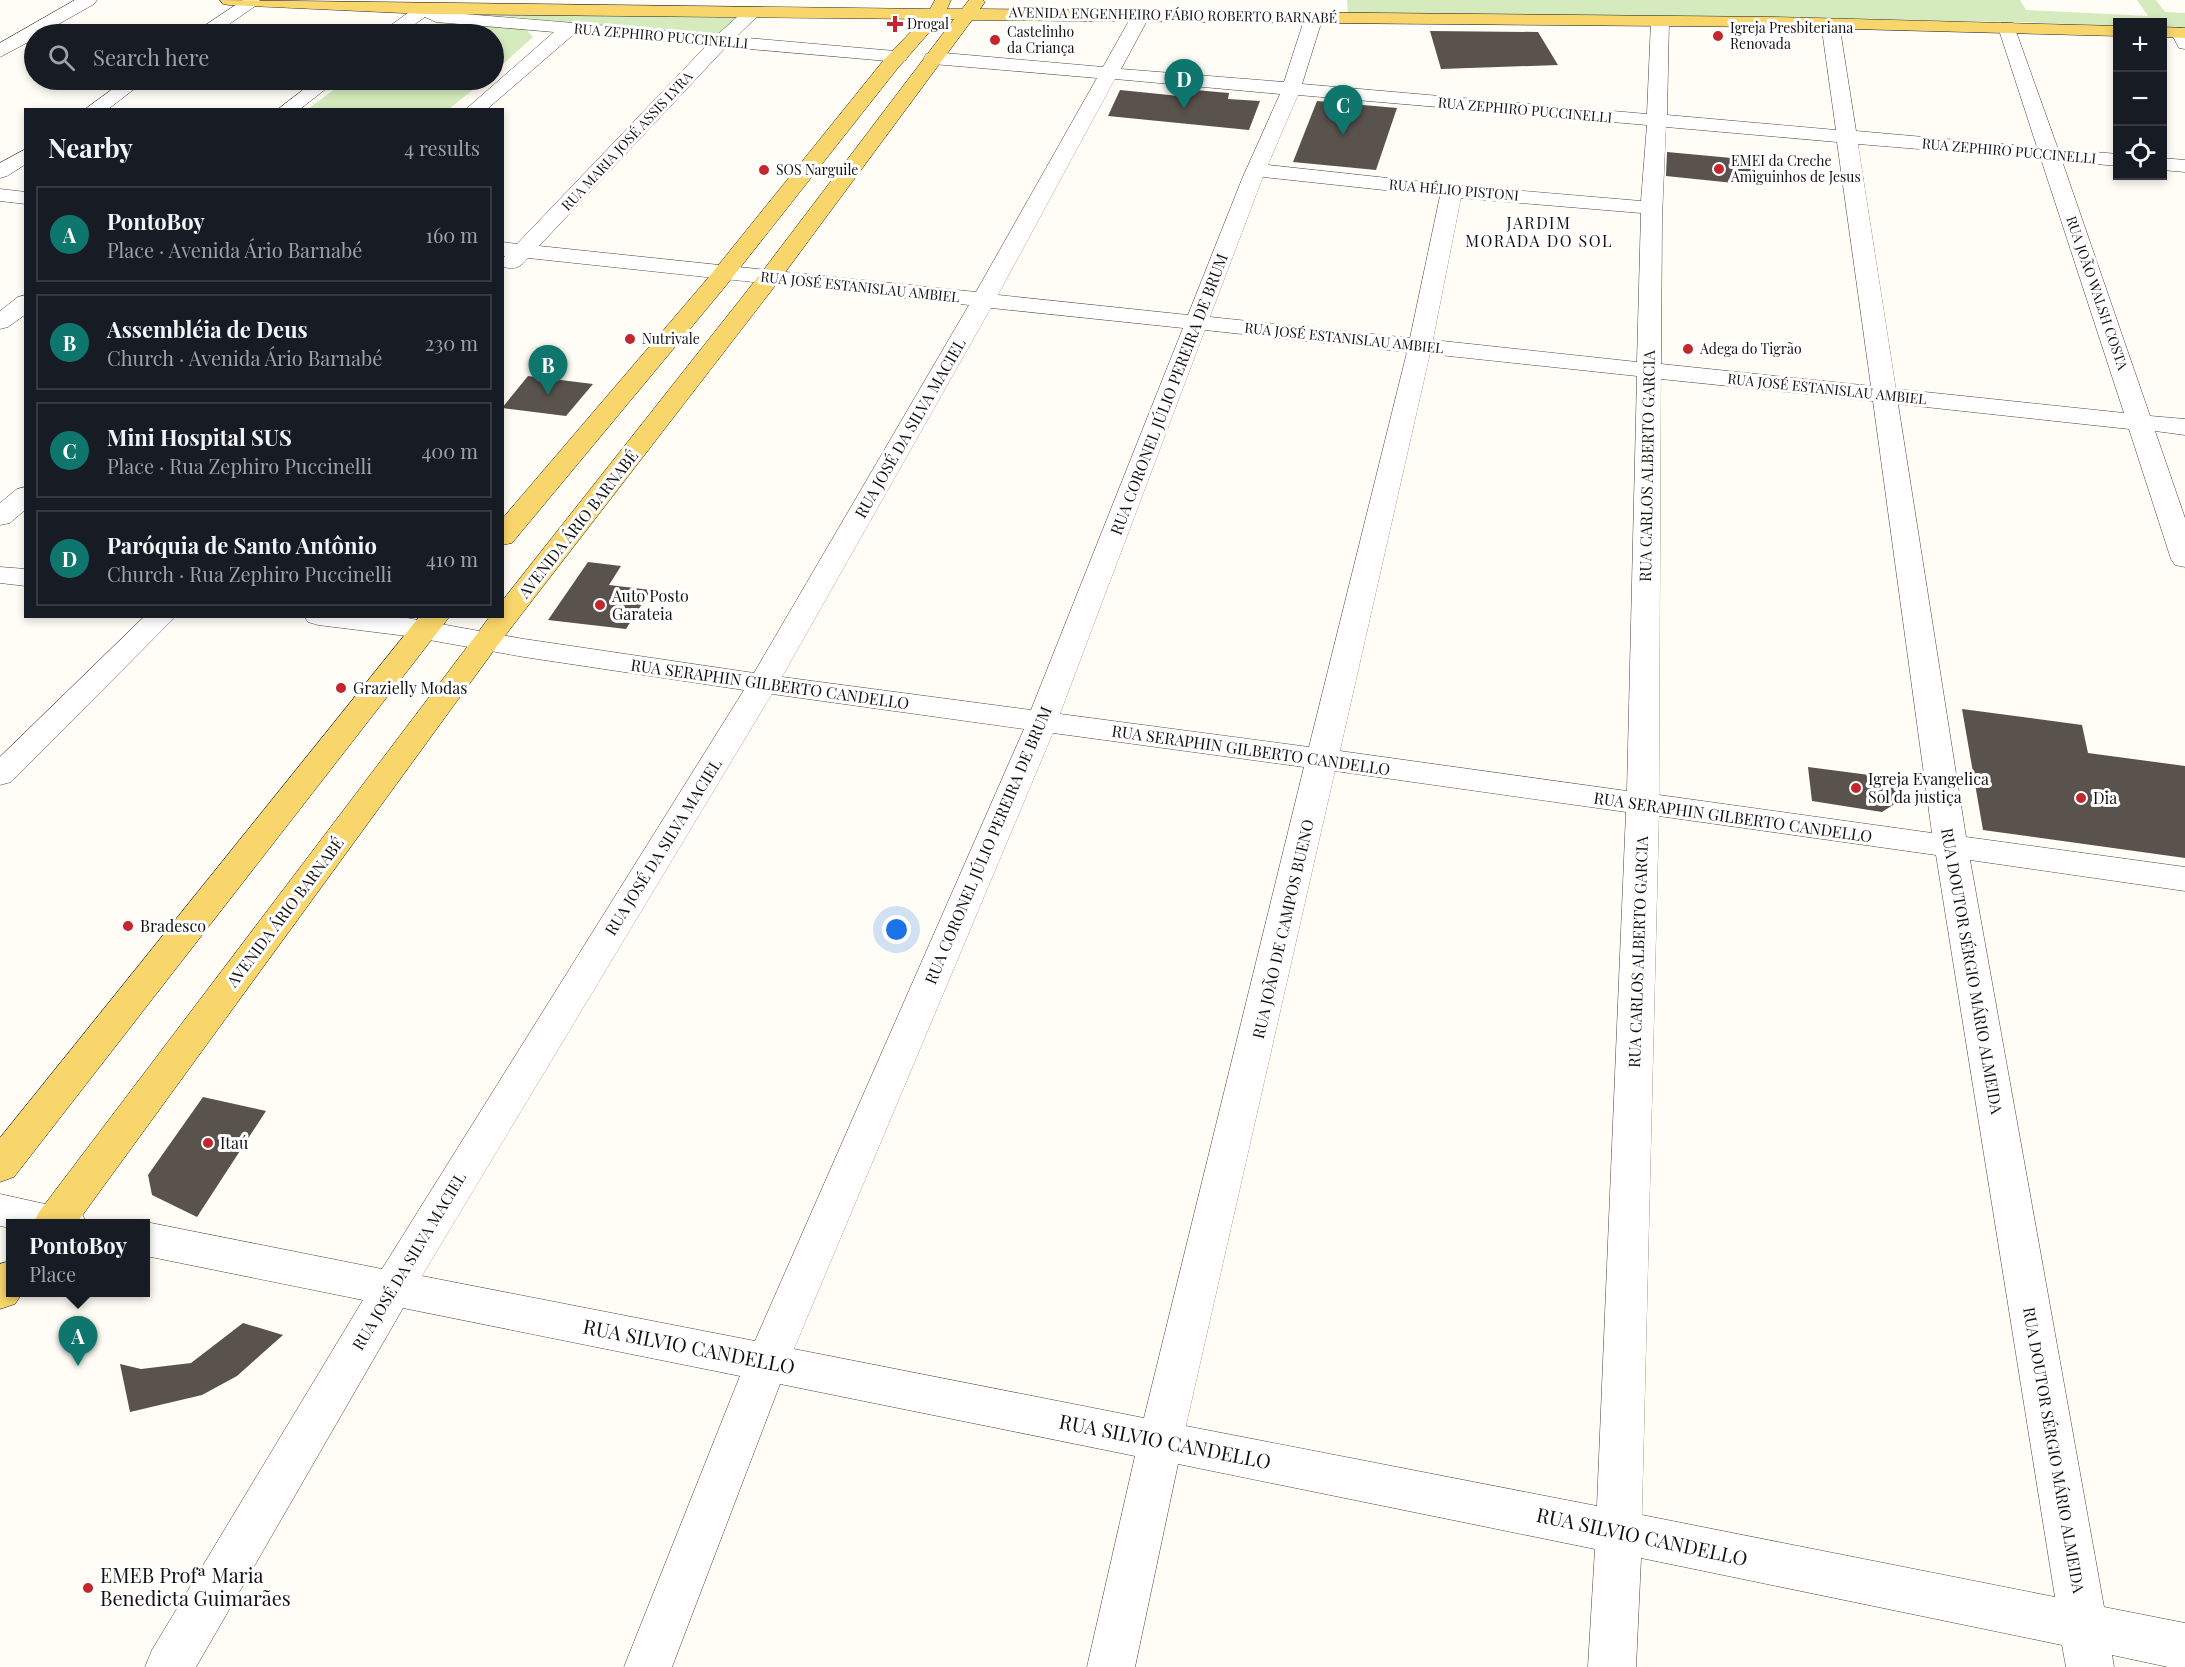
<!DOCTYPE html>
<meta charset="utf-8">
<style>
:root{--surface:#171b24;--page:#242831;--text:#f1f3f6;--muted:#9ea1a6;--line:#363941;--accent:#0f766e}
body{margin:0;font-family:"Playfair Display",serif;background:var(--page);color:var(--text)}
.controls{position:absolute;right:18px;top:18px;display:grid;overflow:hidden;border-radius:0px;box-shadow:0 3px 9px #0003}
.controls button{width:54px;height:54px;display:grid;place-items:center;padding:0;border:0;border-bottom:2px solid var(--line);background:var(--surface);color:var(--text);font:30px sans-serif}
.you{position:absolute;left:897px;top:930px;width:21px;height:21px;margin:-15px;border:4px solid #fff;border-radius:50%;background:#1a73e8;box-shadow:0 0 0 9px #1a73e833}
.badge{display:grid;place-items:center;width:39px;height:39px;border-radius:50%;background:var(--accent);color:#fff;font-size:20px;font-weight:700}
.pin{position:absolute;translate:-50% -50px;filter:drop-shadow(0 2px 3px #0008)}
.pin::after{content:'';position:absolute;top:32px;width:21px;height:18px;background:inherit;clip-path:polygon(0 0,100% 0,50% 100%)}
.popup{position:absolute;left:6px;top:1219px;width:144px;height:78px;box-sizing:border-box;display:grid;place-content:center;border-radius:0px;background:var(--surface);filter:drop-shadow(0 2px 4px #0005);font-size:20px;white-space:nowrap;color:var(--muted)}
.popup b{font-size:22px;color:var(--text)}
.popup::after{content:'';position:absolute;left:50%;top:100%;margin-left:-12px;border:12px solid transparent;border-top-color:var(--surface)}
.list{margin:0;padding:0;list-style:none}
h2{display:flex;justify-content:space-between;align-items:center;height:78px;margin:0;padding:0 24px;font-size:26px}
h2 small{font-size:20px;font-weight:400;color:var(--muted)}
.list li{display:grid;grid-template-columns:39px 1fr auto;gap:18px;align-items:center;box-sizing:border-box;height:96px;margin:0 12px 12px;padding:0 12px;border:2px solid var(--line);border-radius:0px}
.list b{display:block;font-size:22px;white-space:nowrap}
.list p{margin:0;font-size:20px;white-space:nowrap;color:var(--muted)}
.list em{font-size:20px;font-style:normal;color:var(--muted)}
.icon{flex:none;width:33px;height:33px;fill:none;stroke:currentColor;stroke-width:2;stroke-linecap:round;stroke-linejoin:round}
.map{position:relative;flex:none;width:2185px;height:1667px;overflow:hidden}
.search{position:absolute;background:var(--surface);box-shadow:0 3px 9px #0003;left:24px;top:24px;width:480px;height:66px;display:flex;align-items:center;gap:15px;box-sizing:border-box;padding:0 21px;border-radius:33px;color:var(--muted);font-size:22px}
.panel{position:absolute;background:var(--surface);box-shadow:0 3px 9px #0003;left:24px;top:108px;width:480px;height:510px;border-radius:0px}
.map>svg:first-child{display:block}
.green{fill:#d5ebbd}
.building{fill:#5a524d}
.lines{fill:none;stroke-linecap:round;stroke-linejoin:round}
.minor-casing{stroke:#444;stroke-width:1}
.major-casing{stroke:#222;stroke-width:1}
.minor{fill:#fff;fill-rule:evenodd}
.major{fill:#f9d66b;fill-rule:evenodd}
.poi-dot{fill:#c4262e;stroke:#fff;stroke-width:2}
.labels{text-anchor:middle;stroke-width:6;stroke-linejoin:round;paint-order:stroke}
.far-street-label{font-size:14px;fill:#111;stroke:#fff}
.far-poi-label{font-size:14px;fill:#111;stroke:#fff;text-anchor:start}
.far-quarter-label{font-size:16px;letter-spacing:1.5px;fill:#111;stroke:#fff}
.street-label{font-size:16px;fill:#111;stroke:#fff}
.poi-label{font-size:16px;fill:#111;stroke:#fff;text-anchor:start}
.near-street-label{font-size:20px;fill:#111;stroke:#fff}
.near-poi-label{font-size:20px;fill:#111;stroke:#fff;text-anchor:start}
</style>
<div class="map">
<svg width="2185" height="1667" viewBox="0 0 2185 1667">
<rect width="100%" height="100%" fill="#fffdf5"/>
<path class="green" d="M1347,0H2020L2026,10L2148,16L2137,0H2156L2165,12L2185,13V29L2163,28L2162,22H2118L2117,26L2020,22L1348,14Z
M474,13L742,15L718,38Z
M450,22L525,28L533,37L494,72V34H405L425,25Z
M347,80H485L449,109H308Z"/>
<path class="building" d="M1430,31L1538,32L1558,65L1441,69Z
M1120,90L1189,97L1195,90L1229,93L1228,99L1260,101L1249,130L1108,116Z
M1317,101L1397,108L1376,170L1293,162Z
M1667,152L1753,160V185L1666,176Z
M528,376L593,384L566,416L502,408Z
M588,562L621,566L609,585L651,590L626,629L548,620Z
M1962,709L2082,725L2088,753L2185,766V858L1983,830Z
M1808,767L1900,779L1904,798L1882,812L1812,801Z
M203,1097L266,1111L197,1217L152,1195L148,1175Z
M243,1323L283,1335L237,1376L202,1395L130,1412L120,1364L141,1369L191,1363Z"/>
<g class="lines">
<g class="minor-casing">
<path id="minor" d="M75,0H97L94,4L41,34H34V39L0,57V43Z
M243,0H259L261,2L215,34H195L198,30Z
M425,4L441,12L717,35L747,8H759L762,12L736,37L906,52L908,56L906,60L899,62L726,47L539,246L976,292L1097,78L933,64L926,62L924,58L926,54L933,52L1103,67L1131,17L1134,13H1146L1149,17L1121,69L1284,82L1305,17L1308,13H1320L1323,17L1302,84L1647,114L1651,21L1654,17H1666L1669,21L1667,115L1836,130L1821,23L1824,19H1836L1839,23L1856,131L2037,147L1998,27L2001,23H2013L2058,149L2118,154V166L2062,161L2150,416L2185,419V435L2155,431L2185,518V567L2175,565L2171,559L2129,429L1898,404L1966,837L2185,867V891L1970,860L2104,1607L2185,1623V1667H2168L2112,1655L2114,1667H2066L2062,1645L1641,1558L1636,1667H1588L1595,1549L1178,1464L1135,1667H1087L1135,1456L780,1384L672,1667H624L740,1376L403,1308L196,1667H145L152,1650L363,1300L146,1256V1224H143L146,1222L382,1269L744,690L524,657L407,636L318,625L308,622L304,616L407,618L524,639L754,673L969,305L528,258C520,267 516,270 504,267L502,260L505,256H502V242L517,244L707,45L574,34L486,110H465L554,32L436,22L425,17L401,34H381L384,30L419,5ZM1115,79L1280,94L1242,179L1188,315L998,295ZM1298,95L1647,125L1641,201L1452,185L1268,165ZM1666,127L1837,142L1871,386L1661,364L1662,218ZM1858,144L2041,159L2124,413L1896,389ZM1263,177L1440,196L1410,338L1210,317ZM1461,198L1641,213L1637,362L1433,340ZM991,308L1183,328L1031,710L782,677ZM1205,330L1407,352L1309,747L1060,714ZM1430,354L1637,376L1627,791L1340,751ZM1661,379L1873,401L1932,833L1659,795ZM772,694L1024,729L755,1341L422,1276ZM1053,733L1304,767L1144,1418L794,1349ZM1335,771L1626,812L1597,1506L1186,1426ZM1659,816L1936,855L2055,1597L1642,1515Z
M2180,28L2185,29V49L2179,48L2171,33L2174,29Z
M125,80H146L107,110H84Z
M316,80H337L299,110H277Z
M26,149V164L7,176L0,178V163Z
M2162,158L2185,160V172L2162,170Z
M0,189L26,192V204L0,201Z
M26,295V314L8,327L0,329V311L18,297Z
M26,487V509L10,523L0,525V503L17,489Z
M0,567L26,569V586L0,583Z
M145,616H176L11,782L0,785V757Z
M0,1194L81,1212L87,1224H10V1228L0,1226Z"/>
</g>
<g class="major-casing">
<path id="major" d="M220,0L930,9L935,0H951L947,9H962L969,0H983L985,2L980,9L1775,17L2118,26V36L1775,27L972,20L778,282L497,646L76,1224H33L39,1212L477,634L490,616H502V601L762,272L954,19H941L897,69L724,288L512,543L502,545V519L708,278L883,61L923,19L425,14L229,5L223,4Z
M2162,27L2185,28V38L2162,37Z
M420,616H450L14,1177L0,1182V1138Z
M10,1261V1292H23L15,1304L0,1309V1264Z"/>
</g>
<use href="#minor" class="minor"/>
<use href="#major" class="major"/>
</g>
<g class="poi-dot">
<path d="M892 15h6v6h6v6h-6v6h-6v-6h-6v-6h6z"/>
<circle cx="1718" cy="36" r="6"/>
<circle cx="995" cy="40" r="6"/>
<circle cx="1719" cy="169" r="6"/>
<circle cx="764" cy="170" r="6"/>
<circle cx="630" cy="339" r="6"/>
<circle cx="1688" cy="349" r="6"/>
<circle cx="600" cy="605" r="6"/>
<circle cx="341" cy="688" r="6"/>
<circle cx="1856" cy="788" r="6"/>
<circle cx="2081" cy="798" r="6"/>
<circle cx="128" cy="926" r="6"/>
<circle cx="208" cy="1143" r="6"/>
<circle cx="88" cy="1588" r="6"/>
</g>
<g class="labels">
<g class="far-street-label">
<text transform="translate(1173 15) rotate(1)" y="5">AVENIDA ENGENHEIRO FÁBIO ROBERTO BARNABÉ</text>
<text transform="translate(661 36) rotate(5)" y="5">RUA ZEPHIRO PUCCINELLI</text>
<text transform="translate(1525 110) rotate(5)" y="5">RUA ZEPHIRO PUCCINELLI</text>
<text transform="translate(627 141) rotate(-47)" y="5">RUA MARIA JOSÉ ASSIS LYRA</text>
<text transform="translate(2009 151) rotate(5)" y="5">RUA ZEPHIRO PUCCINELLI</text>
<text transform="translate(1454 190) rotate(5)" y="5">RUA HÉLIO PISTONI</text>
<text transform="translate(860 287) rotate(6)" y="5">RUA JOSÉ ESTANISLAU AMBIEL</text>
<text transform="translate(2097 293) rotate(71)" y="5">RUA JOÃO WALSH COSTA</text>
<text transform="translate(1344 338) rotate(6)" y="5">RUA JOSÉ ESTANISLAU AMBIEL</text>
<text transform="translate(1827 389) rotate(6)" y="5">RUA JOSÉ ESTANISLAU AMBIEL</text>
</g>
<g class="far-poi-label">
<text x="907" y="29">Drogal</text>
<text x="1730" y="33">Igreja Presbiteriana<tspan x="1730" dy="16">Renovada</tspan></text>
<text x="1007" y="37">Castelinho<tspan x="1007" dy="16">da Criança</tspan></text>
<text x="1731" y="166">EMEI da Creche<tspan x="1731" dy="16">Amiguinhos de Jesus</tspan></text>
<text x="776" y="175">SOS Narguile</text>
<text x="642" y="344">Nutrivale</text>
<text x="1700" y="354">Adega do Tigrão</text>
</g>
<g class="far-quarter-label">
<text x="1539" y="229">JARDIM<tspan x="1539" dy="18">MORADA DO SOL</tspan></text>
</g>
<g class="street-label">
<text transform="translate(1169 394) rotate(-69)" y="6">RUA CORONEL JÚLIO PEREIRA DE BRUM</text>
<text transform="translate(910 428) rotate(-60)" y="6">RUA JOSÉ DA SILVA MACIEL</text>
<text transform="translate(1647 466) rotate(-89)" y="6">RUA CARLOS ALBERTO GARCIA</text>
<text transform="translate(578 524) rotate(-52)" y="6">AVENIDA ÁRIO BARNABÉ</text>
<text transform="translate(770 684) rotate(8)" y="6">RUA SERAPHIN GILBERTO CANDELLO</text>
<text transform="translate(1251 750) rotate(8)" y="6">RUA SERAPHIN GILBERTO CANDELLO</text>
<text transform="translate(1733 817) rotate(8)" y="6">RUA SERAPHIN GILBERTO CANDELLO</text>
<text transform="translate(988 845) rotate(-67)" y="6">RUA CORONEL JÚLIO PEREIRA DE BRUM</text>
<text transform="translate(663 847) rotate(-58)" y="6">RUA JOSÉ DA SILVA MACIEL</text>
<text transform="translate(285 912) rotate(-53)" y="6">AVENIDA ÁRIO BARNABÉ</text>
<text transform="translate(1283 929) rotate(-77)" y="6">RUA JOÃO DE CAMPOS BUENO</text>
<text transform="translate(1638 952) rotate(-88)" y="6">RUA CARLOS ALBERTO GARCIA</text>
<text transform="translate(1972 971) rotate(80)" y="6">RUA DOUTOR SÉRGIO MÁRIO ALMEIDA</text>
<text transform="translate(409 1261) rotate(-59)" y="6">RUA JOSÉ DA SILVA MACIEL</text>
<text transform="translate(2054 1450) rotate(80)" y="6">RUA DOUTOR SÉRGIO MÁRIO ALMEIDA</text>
</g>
<g class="poi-label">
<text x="612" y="602">Auto Posto<tspan x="612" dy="18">Garateia</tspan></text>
<text x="353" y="694">Grazielly Modas</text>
<text x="1868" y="785">Igreja Evangelica<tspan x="1868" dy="18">Sol da justiça</tspan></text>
<text x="2093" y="804">Dia</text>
<text x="140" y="932">Bradesco</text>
<text x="220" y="1149">Itaú</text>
</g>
<g class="near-street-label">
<text transform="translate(689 1347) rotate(11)" y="7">RUA SILVIO CANDELLO</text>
<text transform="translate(1165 1442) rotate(11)" y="7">RUA SILVIO CANDELLO</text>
<text transform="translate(1642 1537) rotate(12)" y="7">RUA SILVIO CANDELLO</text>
</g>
<g class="near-poi-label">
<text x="100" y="1583">EMEB Profª Maria<tspan x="100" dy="23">Benedicta Guimarães</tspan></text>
</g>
</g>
</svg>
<div class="controls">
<button>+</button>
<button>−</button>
<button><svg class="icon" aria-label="locate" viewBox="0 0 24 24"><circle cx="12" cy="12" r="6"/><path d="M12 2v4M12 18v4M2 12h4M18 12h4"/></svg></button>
</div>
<div class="you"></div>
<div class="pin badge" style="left:78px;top:1366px">A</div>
<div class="popup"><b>PontoBoy</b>Place</div>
<div class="pin badge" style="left:548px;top:395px">B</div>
<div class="pin badge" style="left:1343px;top:135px">C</div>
<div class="pin badge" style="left:1184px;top:109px">D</div>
<div class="search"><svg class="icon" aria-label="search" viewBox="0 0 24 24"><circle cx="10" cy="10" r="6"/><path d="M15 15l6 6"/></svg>Search here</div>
<section class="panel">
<h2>Nearby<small>4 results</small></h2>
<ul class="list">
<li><span class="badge">A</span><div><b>PontoBoy</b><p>Place · Avenida Ário Barnabé</p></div><em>160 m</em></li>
<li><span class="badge">B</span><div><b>Assembléia de Deus</b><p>Church · Avenida Ário Barnabé</p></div><em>230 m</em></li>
<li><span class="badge">C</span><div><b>Mini Hospital SUS</b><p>Place · Rua Zephiro Puccinelli</p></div><em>400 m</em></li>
<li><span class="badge">D</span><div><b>Paróquia de Santo Antônio</b><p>Church · Rua Zephiro Puccinelli</p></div><em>410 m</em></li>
</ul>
</section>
</div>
